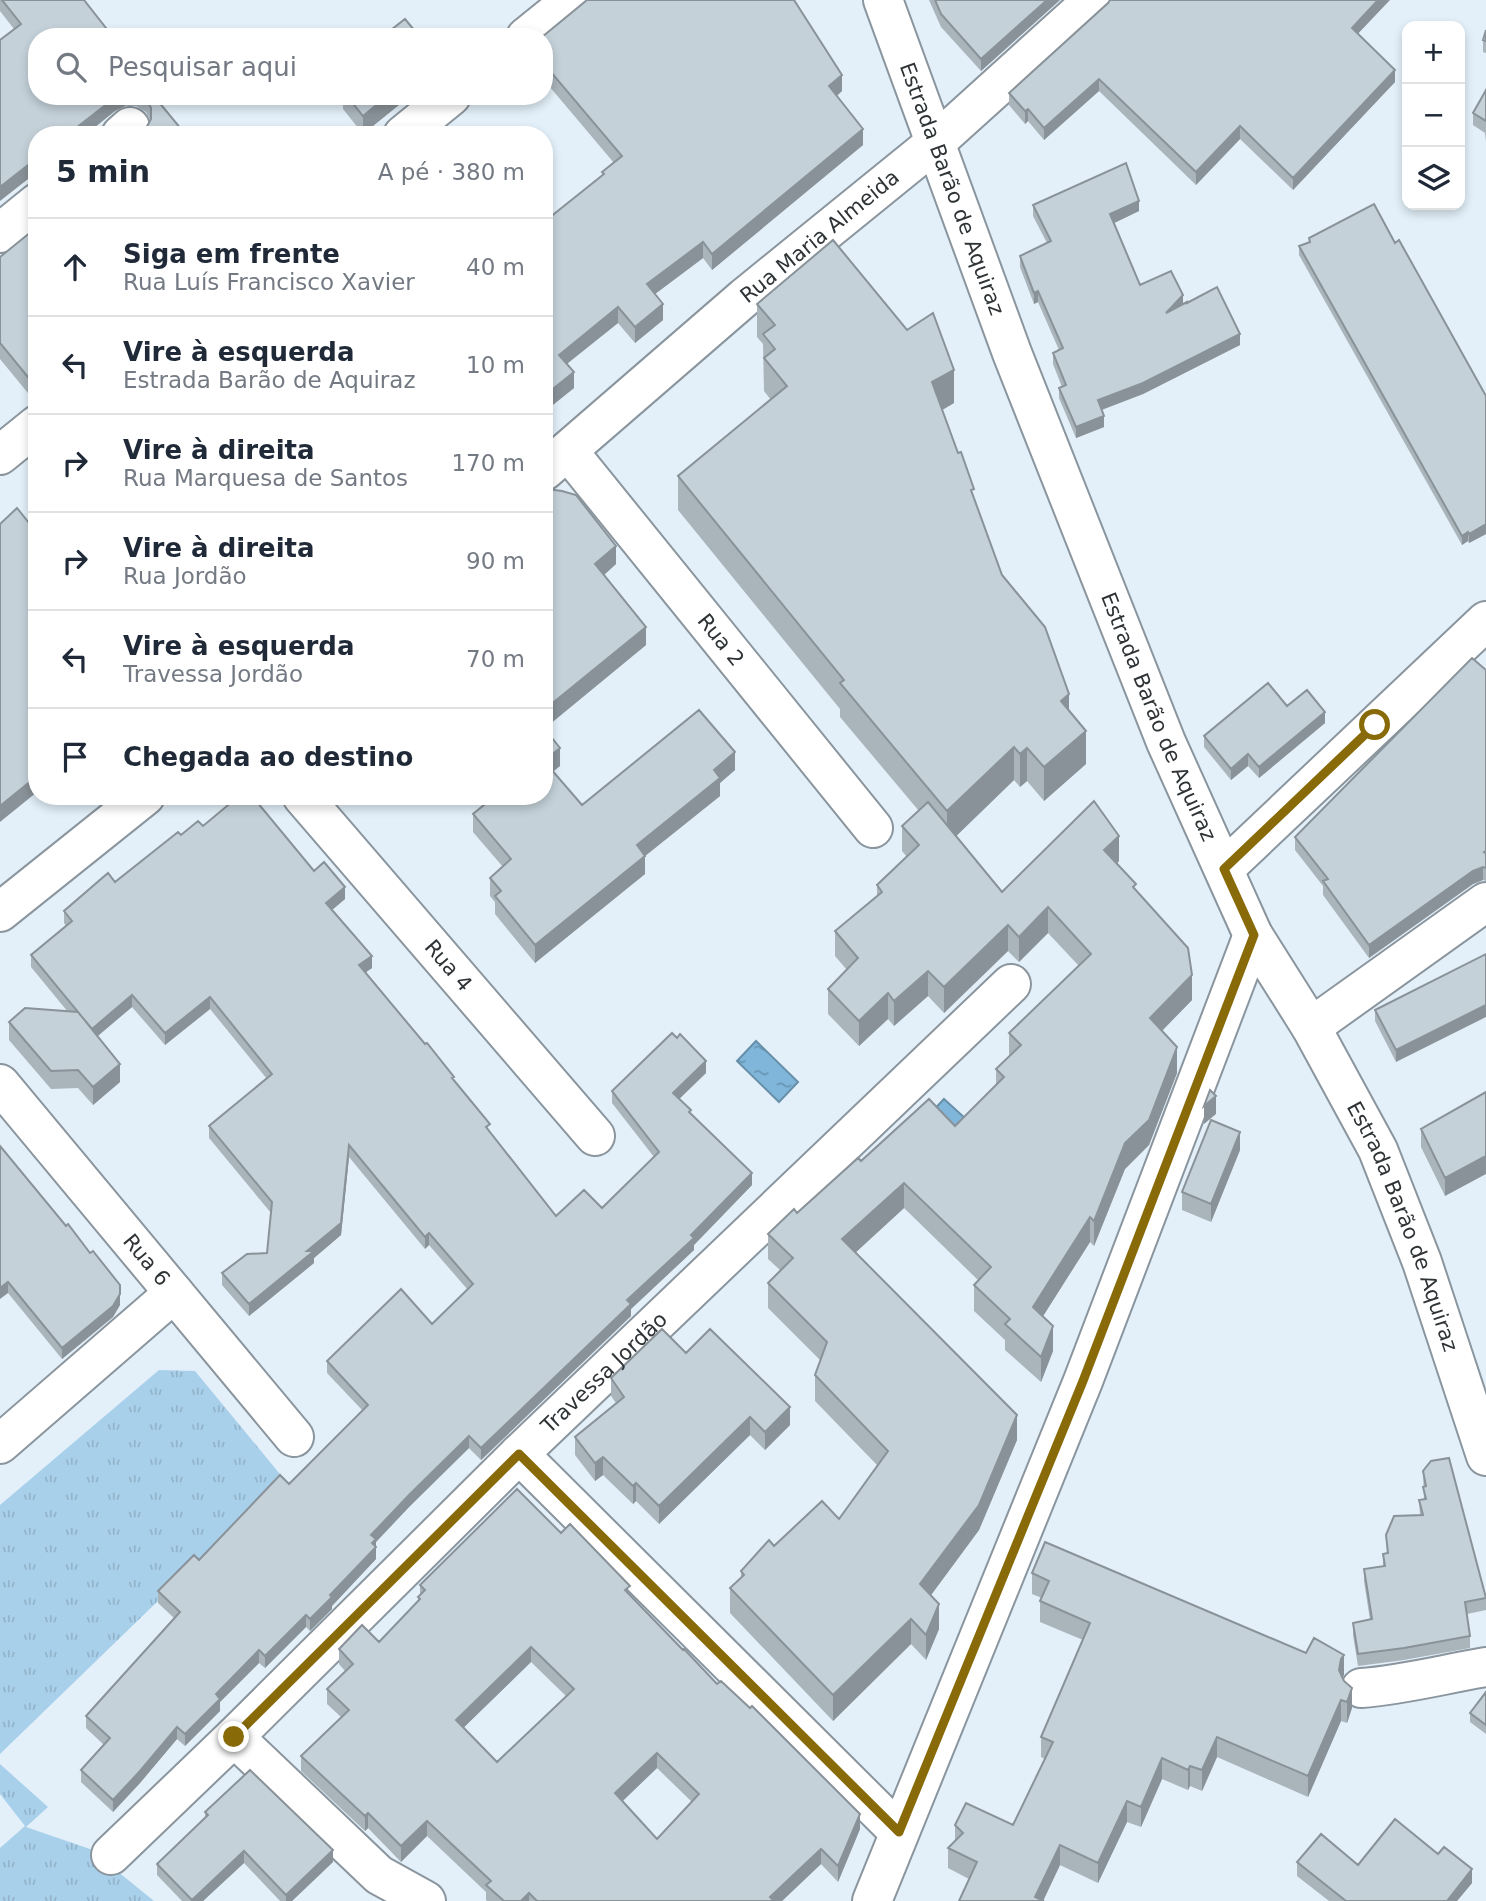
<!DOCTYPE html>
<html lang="pt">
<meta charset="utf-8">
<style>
:root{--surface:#fff;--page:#f6f6f7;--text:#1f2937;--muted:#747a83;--line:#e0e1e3}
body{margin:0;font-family:"DejaVu Sans",sans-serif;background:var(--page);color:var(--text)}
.controls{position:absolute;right:21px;top:21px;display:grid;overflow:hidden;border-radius:14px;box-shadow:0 4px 10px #0003}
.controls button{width:63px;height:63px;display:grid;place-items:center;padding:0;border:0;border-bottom:2px solid var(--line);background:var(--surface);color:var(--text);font:35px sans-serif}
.stop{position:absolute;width:21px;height:21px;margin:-16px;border:5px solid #886b08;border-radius:50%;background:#fff}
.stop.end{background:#886b08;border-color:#fff;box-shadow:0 2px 7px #0008}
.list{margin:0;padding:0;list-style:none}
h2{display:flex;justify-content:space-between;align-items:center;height:91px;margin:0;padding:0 28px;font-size:30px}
h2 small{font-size:23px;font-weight:400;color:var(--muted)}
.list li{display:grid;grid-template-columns:46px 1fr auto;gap:21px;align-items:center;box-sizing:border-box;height:98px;padding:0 28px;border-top:2px solid var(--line)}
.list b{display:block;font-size:26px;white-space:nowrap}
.list p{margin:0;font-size:23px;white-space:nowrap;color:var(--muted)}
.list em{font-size:23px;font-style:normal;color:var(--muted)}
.icon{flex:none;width:38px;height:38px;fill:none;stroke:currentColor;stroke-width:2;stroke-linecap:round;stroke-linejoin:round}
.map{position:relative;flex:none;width:1486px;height:1901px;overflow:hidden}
.search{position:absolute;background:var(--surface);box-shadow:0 4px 10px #0003;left:28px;top:28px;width:525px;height:77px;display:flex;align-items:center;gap:18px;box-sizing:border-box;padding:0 24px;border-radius:28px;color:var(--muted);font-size:26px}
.panel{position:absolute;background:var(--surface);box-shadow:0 4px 10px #0003;left:28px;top:126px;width:525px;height:679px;border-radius:28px}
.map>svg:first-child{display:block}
.park{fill:url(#park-tufts)}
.water{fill:url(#water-ripples);stroke:#678fa9;stroke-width:2}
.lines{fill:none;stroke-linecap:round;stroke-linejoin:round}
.street-casing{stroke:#8a959e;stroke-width:42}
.secondary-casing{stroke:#8a959e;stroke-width:42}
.street{stroke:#fff;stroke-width:38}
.secondary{stroke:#fff;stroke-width:38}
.wall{fill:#a9b4bb;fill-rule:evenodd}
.shaded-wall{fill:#899298}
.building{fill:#c4d1d9;stroke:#899298;stroke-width:2;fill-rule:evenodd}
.route{stroke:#886b08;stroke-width:9}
.labels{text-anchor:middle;stroke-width:7;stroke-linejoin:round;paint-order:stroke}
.street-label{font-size:21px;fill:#2e3336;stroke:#f9fcfd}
</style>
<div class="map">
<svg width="1486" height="1901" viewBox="0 0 1486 1901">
<defs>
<pattern id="park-tufts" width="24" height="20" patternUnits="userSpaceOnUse" patternTransform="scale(1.75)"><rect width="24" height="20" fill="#a9d0eb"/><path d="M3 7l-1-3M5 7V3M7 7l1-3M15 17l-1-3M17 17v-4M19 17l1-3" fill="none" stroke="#92b3ca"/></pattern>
<pattern id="water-ripples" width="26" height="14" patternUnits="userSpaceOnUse" patternTransform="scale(1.75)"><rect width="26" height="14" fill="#80b6da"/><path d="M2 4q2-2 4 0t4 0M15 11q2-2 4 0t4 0" fill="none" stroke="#6995b2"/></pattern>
</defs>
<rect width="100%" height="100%" fill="#e3f0f9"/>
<path class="park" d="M159,1370L195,1371L284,1479L0,1754V1505Z
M0,1764L48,1807L26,1827L90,1849L154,1901H0V1848L25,1826L0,1794Z"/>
<path class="water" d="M756,1041L798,1082L779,1102L737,1061Z
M944,1099L966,1119L961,1145L929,1115Z"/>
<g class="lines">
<g class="street-casing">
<g id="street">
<path d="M526,37L572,0"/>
<path d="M121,135L130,127"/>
<path d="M403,135L451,96"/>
<path d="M0,233L37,203"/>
<path id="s1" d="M568,451L873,828"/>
<path d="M0,455L37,425"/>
<path id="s2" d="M544,471L745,297L936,142L1093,0"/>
<path id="s3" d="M302,796L595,1136"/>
<path d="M1224,869L1486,621"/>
<path d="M0,912L145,796"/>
<path d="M1311,1027L1486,902"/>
<path id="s4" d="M0,1084L294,1437"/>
<path d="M0,1444L174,1293"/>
<path d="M519,1454L899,1832"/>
<path d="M1361,1688C1403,1685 1444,1674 1486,1667"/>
<path d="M234,1737L379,1875L426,1901"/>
<path id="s5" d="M111,1855L234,1737L519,1454L1011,984"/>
<path d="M872,1901L1083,1381L1253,935"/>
</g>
</g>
<g class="secondary-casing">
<g id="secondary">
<path id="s6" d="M883,0L1012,353L1166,742L1253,935L1311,1027L1378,1150L1422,1262L1486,1456"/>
</g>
</g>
<use href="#street" class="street"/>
<use href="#secondary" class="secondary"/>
</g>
<path class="wall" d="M0,0H84L37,96H154L186,135L145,130L150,120L146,112L136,106H125L115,111L85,135H37L14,29L0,11Z
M929,0H1060L981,71L941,27Z
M1108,3L1358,34L1395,82L1293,190L1240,139L1196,185L1099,91L1044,140L1028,121L1025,124L1009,105V93Z
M1486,30V53L1483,52V40Z
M544,37L842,91L837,96L863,145L712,270L703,258L655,294L663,320L635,343L618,323L567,364L574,388L544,412V222L602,175V172L614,163L544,80Z
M1486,90V142L1485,133L1473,125V113Z
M343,96H410L363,134L343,109Z
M1033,205L1139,211L1114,223L1140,285L1183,304L1187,303L1240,345L1143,394L1102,410L1104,427L1076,438L1059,398V388L1062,387L1053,364V353L1059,350L1038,302L1034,304L1020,267V256L1047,243L1033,216Z
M37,227L32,398L0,359V257Z
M1309,238L1395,243L1486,396V534L1469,543L1468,541L1462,545L1299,255V246L1309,242Z
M757,304L954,403L942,410L1002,575L1069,710L1086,764L1044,801L1027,781L1020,787L1014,780L956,836L1002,892L1119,861L1117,864L1136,891L1192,1000L1162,1031L1177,1073L1149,1145L1125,1169L1094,1246L1090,1242L1043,1316L1053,1351L1041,1382L1005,1350V1340L974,1311V1285L979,1281L904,1208L855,1253L1017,1440L979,1530L931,1595L939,1629L926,1660L911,1644L833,1721L730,1613V1588L741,1578V1571L774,1546L839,1519L877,1465L815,1401V1375L820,1360L768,1308V1283L780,1270L768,1259V1234L797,1213L861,1161L955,1126L996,1085V1069L1009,1057V1033L1079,966L1048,933L1019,962L1008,951L944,1013L928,996L894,1026L888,1019L859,1046L828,1014V989L847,970L835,956V931L877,896V885L907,857L902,851V826L919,811L840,717V709L678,510V476L771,400L764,391L763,344L757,337Z
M544,491L616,564L604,575L646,645L545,728L560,766L553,771L582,805L735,770L720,783V796L645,856V874L535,963L495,914V902L490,896V878L503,867L473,832V814L544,796Z
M1486,670V881L1483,880L1473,884L1369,958L1323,895V886L1295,850V837Z
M1287,706L1325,723L1259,778L1248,766L1231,780L1204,747V736Z
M203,826L314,871L345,899L332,910L372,968L366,972L454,1080L490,1131L556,1216L602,1208L654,1157L612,1103V1091L706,1073L679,1099L691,1115L752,1185L694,1245V1250L631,1309V1316L481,1460L469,1448L409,1507L376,1542V1559L332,1606V1609L310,1631L306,1627L265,1668L259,1663L220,1702V1711L185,1746L177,1739L140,1783L113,1812L81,1782V1770L104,1745L86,1728V1716L174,1618L158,1603V1591L199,1560L289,1484L363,1411L327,1373V1361L432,1324L468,1290L429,1245L425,1249L349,1157L341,1235L314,1258V1263L249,1316L222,1285V1273L267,1253L271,1213L209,1138V1126L267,1079L210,1009L165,1045L132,1007L97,1036L120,1082L93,1105L78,1088L51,1089L9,1040V1022L68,1012L31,967V955L66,926L64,923V911L115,882L181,835Z
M1486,954L1396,1062L1375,1021V1010Z
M1486,1092L1445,1196L1421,1147V1129Z
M0,1146L120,1305L113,1317L62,1359L8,1293Z
M1240,1150L1211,1222L1182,1210V1192Z
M686,1353L790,1425L765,1450L750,1435L659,1524L636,1501L633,1504L603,1475L595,1481L575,1455V1437L616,1403L611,1396V1378Z
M1423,1471L1486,1598V1610L1467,1614L1470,1636V1648L1404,1660L1358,1666L1353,1635V1623L1370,1620L1364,1581V1569L1383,1566V1554H1387L1386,1535L1420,1515L1419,1500H1424Z
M561,1533L630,1595L860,1829L838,1882L821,1864L782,1901H487L486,1900V1892L427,1836L401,1862L368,1828L365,1831L301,1771V1756L341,1717L327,1704V1689L345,1671L339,1664V1649L379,1642L418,1601V1597L420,1595V1585ZM531,1662L566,1696L497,1762L463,1728ZM657,1768L692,1802L657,1839L623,1801Z
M1032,1573L1344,1675L1342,1678L1352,1708L1347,1723L1341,1721L1308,1797L1217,1757L1202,1791L1190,1786L1188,1790L1162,1779L1141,1827L1127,1822L1098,1883L1060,1865L1043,1901L969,1879L948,1868V1848L955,1841V1825H1013L1045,1759L1041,1757V1737L1083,1640L1040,1622V1601L1042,1598L1032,1594Z
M1486,1692V1734L1470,1722V1713Z
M205,1812L333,1862L292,1901H280L244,1863L203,1901H182L157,1875V1864L205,1817Z
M1297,1862L1358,1865L1472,1883L1457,1901H1329L1297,1876Z"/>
<path class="shaded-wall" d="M1047,0H1060L981,71V59Z
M1378,0H1390L1352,40V28Z
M1395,70V82L1293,190V178Z
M842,75V91L829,102V86Z
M1099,79V91L1044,140V128Z
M117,96H125V106L115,111L85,135H67Z
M387,96H410L363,134V116Z
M1028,109V121L1025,124V111Z
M1240,126V139L1196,185V172Z
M863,129V145L712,270V254Z
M37,158V172L0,201V187Z
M1139,201V211L1110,225V214Z
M703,242V258L647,300V284Z
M1038,291V302L1034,304V293Z
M1183,295V305L1166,313Z
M663,304V320L635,343V327Z
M618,307V323L559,370V355Z
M1240,334V345L1143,394L1098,411V400Z
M954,370V403L932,416V382Z
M574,372V388L544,412V396Z
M37,378V394L32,398V382Z
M1104,416V427L1076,438V427Z
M1486,524V534L1469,543V534Z
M1468,532V541L1462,545V536Z
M616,546V564L595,583V564Z
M646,627V645L544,729V710Z
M1069,694V728L1061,701Z
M1325,712V723L1259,778V767Z
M1086,731V764L1044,801V767Z
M1014,747V780L947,845V811Z
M560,748V766L544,779V761Z
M1027,748V781L1020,787V754Z
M735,752V770L720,783V796L645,856V874L535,963V945L637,845L714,770Z
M1248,754V766L1231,780V769Z
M37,776V792L0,822V806Z
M1119,836V861L1104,876V850Z
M1483,867V880L1473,884L1369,958V945L1473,871Z
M345,887V899L326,915V903Z
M1048,907V933L1019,962V937Z
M1008,925V951L944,1013V987Z
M372,956V968L359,977V965Z
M928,971V996L894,1026V1001Z
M1192,975V1000L1150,1043V1018Z
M888,993V1019L859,1046V1021Z
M132,995V1007L92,1041V1029Z
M210,997V1009L165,1045V1033Z
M1486,1005V1017L1396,1062V1050Z
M1177,1047V1073L1149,1145L1125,1169L1094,1246V1221L1125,1143Z
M706,1061V1073L673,1105V1093Z
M120,1064V1082L93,1105V1087Z
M1216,1096V1114L1204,1124V1106Z
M1240,1132V1150L1211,1222V1204Z
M349,1145V1157L341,1235L314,1258V1263L249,1316V1304L307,1251Z
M1486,1156V1174L1445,1196V1178Z
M752,1173V1185L694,1245V1250L631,1309V1316L481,1460V1448Z
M904,1183V1208L842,1265V1239Z
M1090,1217V1242L1033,1332V1307Z
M429,1233V1245L425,1249V1237Z
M8,1282V1293L0,1299V1288Z
M120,1294V1305L113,1317L62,1359V1348Z
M1053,1326V1351L1041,1382V1357Z
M790,1407V1425L765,1450V1432Z
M1017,1415V1440L979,1530L920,1610V1584Z
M750,1417V1435L659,1524V1506Z
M469,1436V1448L409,1507L376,1542V1559L332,1606V1609L310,1631V1619L330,1595L371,1535L409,1495Z
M603,1457V1475L595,1481V1463Z
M636,1483V1501L633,1504V1486Z
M939,1604V1629L926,1660V1635Z
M306,1615V1627L265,1668V1656Z
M911,1619V1644L833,1721V1695Z
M531,1647V1662L456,1735V1720Z
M259,1650V1663L220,1702V1711L185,1746V1734L216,1694Z
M1344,1655V1675L1341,1680L1339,1670L1341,1659Z
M1352,1688V1708L1347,1723V1702Z
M1341,1700V1721L1308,1797V1776Z
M177,1727V1739L140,1783L113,1812V1800Z
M1217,1737V1757L1202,1791V1770Z
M657,1753V1768L615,1808V1793Z
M1162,1758V1779L1141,1827V1807Z
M1190,1766V1786L1188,1790V1770Z
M1127,1801V1822L1098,1883V1863Z
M368,1813V1828L365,1831V1816Z
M860,1814V1829L838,1882V1866Z
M427,1821V1836L401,1862V1846Z
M1060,1845V1865L1043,1901L1035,1897Z
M821,1849V1864L782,1901H770V1897Z
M333,1850V1862L292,1901H286V1895Z
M244,1851V1863L203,1901H192Z
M1472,1869V1883L1457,1901H1447Z
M529,1893V1901H521Z"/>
<path class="building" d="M2,0H84L113,37H37V96H117L67,135H37V158L0,187V40L21,24Z
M587,0H794L842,75L829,86L863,129L712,254L703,242L647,284L663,304L635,327L618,307L559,355L574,372L544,396V222L604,174L602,172L622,156L544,64V37H542Z
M935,0H1047L981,59L941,14Z
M1110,0H1378L1352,28L1395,70L1293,178L1240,126L1196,172L1099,79L1044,128L1028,109L1025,111L1009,93L1108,3Z
M405,19L420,37H382Z
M1486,30V41L1483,40Z
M1486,90V121L1473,113Z
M143,96H154L186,135H138L145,130L151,119V108L146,98Z
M347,96H387L363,116Z
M447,130L451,135H441Z
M1126,163L1139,201L1110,214L1140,285L1171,271L1183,295L1166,313L1187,302V303L1217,287L1240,334L1143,383L1098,400L1104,416L1076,427L1059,388L1066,385L1053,353L1063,348L1038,291L1034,293L1020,256L1051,241L1033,205Z
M1374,204L1395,243L1399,240L1486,396V524L1469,534L1468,532L1462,536L1299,246L1310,242L1309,238Z
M37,227V378L32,382L0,343V257Z
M833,240L907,330L933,313L954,370L932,382L958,453L961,452L974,489L971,490L1002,575L1045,627L1069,694L1061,701L1086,731L1044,767L1027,748L1020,754L1014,747L947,811L840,683L844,680L678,476L787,386L764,358L775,349L763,334L775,325L757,304Z
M547,489L562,491L576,495L616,546L595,564L646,627L544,710V491Z
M17,508L37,533V776L0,806V524Z
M1472,658L1486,670V851L1484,852L1486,854V868L1483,867L1473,871L1369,945L1323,881L1328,879L1295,837Z
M1268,683L1287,706L1307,690L1325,712L1259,767L1248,754L1231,769L1204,736Z
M699,710L735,752L714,770L720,778L637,845L645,856L535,945L495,896L501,891L490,878L511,859L473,814L495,796H544V728L560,748L544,761L582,805Z
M239,796H252L314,871L324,862L345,887L326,903L372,956L359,965L425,1044L427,1043L454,1077L452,1078L490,1124L486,1127L556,1216L584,1190L602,1208L659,1152L612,1091L672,1033L677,1038L680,1034L706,1061L673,1093L691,1110L689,1112L752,1173L691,1235L694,1238L627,1300L631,1304L481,1448L469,1436L409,1495L371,1535L376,1539L372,1543L376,1547L330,1595L332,1597L310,1619L306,1615L265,1656L259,1650L216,1694L220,1699L185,1734L177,1727L140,1771L113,1800L81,1770L110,1738L86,1716L180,1612L158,1591L194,1555L199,1560L280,1475L289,1484L368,1405L327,1361L401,1289L432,1324L473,1284L429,1233L425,1237L349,1145L341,1223L307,1251H314L249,1304L222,1273L247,1254L267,1253L272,1202L209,1126L272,1074L210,997L165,1033L132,995L92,1029L31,955L72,921L64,911L108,873L115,882L178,832L181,835L198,821L203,826Z
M1094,801L1119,836L1104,850L1136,884L1133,887L1188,948L1192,975L1150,1018L1177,1047L1149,1120L1125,1143L1094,1221L1090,1217L1033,1307L1053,1326L1041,1357L1005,1324L1010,1319L974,1285L991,1267L904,1183L842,1239L1017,1415L979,1505L920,1584L939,1604L926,1635L911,1619L833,1695L730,1588L744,1575L741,1571L769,1540L774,1546L822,1501L839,1519L888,1451L815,1375L827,1342L768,1283L793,1258L768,1234L794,1209L797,1213L858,1158L861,1161L929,1099L955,1126L1004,1077L996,1069L1021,1045L1009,1033L1091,954L1048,907L1019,937L1008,925L944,987L928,971L894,1001L888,993L859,1021L828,989L858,958L835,931L882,892L877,885L919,845L902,826L928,802L1002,892Z
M1486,954V1005L1396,1050L1375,1010Z
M25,1008L78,1012L120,1064L93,1087L78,1070L51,1071L9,1022Z
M1210,1090L1216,1096L1204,1106Z
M1486,1092V1156L1445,1178L1421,1129Z
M1211,1120L1240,1132L1211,1204L1182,1192Z
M0,1146L66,1226L68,1224L90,1253L93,1251L120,1285V1294L113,1306L62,1348L8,1282L0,1288Z
M662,1329L686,1353L710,1329L790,1407L765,1432L750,1417L659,1506L636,1483L633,1486L603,1457L595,1463L575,1437L624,1397L611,1378Z
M1449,1458L1486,1598L1465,1602L1470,1636L1404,1648L1358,1654L1353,1623L1372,1619L1364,1569L1385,1566L1383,1554L1388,1553L1386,1535L1394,1516L1423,1515L1419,1500L1426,1499L1423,1487L1426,1486L1423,1471L1431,1461Z
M517,1489L561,1533L570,1524L630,1586L625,1590L683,1650L684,1649L717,1684L721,1681L750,1708L752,1706L860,1814L838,1866L821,1849L770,1897L774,1901H537L529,1893L521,1901H504L486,1885L491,1881L427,1821L401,1846L368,1813L365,1816L301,1756L349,1710L327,1689L353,1664L339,1649L362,1625L379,1642L420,1599L418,1597L425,1590L420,1585ZM531,1647L574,1689L497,1762L456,1720ZM657,1753L699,1794L657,1839L615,1793Z
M1045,1542L1306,1653L1314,1638L1344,1655L1341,1659L1339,1670L1344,1681L1352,1688L1347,1702L1341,1700L1308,1776L1217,1737L1202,1770L1190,1766L1188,1770L1162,1758L1141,1807L1127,1801L1098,1863L1060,1845L1035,1897L1044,1901H959L977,1862L948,1848L963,1833L955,1825L966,1803L1013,1825L1053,1742L1041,1737L1090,1623L1040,1601L1049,1581L1032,1573Z
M1486,1692V1725L1470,1713Z
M250,1770L333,1850L286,1895L244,1851L192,1900L157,1864L208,1815L205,1812Z
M1395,1819L1438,1854L1444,1847L1472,1869L1447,1901H1346L1297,1862L1321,1834L1358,1865Z"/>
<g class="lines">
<path class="route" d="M234,1737L519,1454L899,1832L1083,1381L1254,935L1224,869L1375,725"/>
</g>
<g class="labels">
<g class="street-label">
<text dy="7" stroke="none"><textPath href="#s6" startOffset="201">Estrada Barão de Aquiraz</textPath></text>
<text dy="7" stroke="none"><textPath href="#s2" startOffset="362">Rua Maria Almeida</textPath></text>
<text dy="7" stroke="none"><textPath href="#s1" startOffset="243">Rua 2</textPath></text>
<text dy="7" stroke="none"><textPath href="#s6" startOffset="768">Estrada Barão de Aquiraz</textPath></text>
<text dy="7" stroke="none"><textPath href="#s3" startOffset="224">Rua 4</textPath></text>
<text dy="7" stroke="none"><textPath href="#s6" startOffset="1335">Estrada Barão de Aquiraz</textPath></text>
<text dy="7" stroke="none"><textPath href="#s4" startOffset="229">Rua 6</textPath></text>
<text dy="7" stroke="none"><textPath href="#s5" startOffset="690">Travessa Jordão</textPath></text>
</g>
</g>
</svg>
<div class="controls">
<button>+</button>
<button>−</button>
<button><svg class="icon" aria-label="layers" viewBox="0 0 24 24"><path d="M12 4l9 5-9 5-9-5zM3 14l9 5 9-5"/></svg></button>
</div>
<div class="stop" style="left:1375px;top:725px"></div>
<div class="stop end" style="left:234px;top:1737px"></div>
<div class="search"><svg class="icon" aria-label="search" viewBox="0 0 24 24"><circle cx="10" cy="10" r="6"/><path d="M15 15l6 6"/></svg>Pesquisar aqui</div>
<section class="panel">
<h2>5 min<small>A pé · 380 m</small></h2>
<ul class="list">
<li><svg class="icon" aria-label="ahead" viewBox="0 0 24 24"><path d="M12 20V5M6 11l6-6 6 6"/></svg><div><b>Siga em frente</b><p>Rua Luís Francisco Xavier</p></div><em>40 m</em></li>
<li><svg class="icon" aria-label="left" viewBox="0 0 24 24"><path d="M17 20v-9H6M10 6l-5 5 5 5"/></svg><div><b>Vire à esquerda</b><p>Estrada Barão de Aquiraz</p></div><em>10 m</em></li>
<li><svg class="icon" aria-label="right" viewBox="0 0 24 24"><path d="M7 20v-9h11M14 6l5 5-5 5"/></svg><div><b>Vire à direita</b><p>Rua Marquesa de Santos</p></div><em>170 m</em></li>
<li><svg class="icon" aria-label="right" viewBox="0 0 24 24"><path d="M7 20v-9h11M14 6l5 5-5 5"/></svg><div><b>Vire à direita</b><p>Rua Jordão</p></div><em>90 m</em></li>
<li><svg class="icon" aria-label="left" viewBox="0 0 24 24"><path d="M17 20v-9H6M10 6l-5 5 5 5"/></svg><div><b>Vire à esquerda</b><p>Travessa Jordão</p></div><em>70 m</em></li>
<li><svg class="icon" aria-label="arrive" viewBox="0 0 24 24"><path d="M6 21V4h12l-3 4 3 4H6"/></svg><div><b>Chegada ao destino</b></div></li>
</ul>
</section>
</div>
